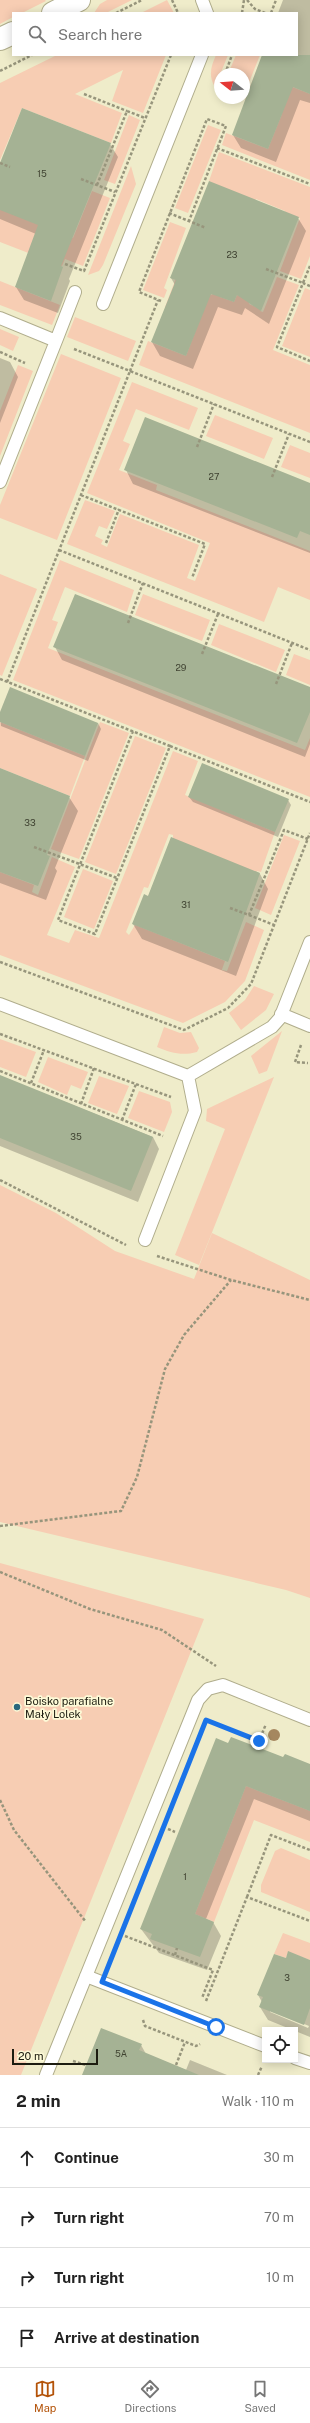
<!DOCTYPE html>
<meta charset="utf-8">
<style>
:root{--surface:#fff;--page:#f2f2f2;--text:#222;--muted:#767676;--line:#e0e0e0;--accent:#b45309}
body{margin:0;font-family:"Public Sans",sans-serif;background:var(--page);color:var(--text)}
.controls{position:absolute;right:12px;bottom:12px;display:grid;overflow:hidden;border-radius:0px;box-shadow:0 2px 10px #0003}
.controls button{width:36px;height:36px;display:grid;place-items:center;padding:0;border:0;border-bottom:1px solid var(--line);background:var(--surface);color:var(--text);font:20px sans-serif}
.compass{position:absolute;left:214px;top:68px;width:36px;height:36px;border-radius:50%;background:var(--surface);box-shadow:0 2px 10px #0003;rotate:287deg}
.scale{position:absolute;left:12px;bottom:10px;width:86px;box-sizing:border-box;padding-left:4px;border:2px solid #1d1c10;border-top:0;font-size:11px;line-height:14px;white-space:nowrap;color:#1d1c10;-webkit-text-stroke:3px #fdfad7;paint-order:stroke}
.stop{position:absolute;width:12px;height:12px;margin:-9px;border:3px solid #1a73e8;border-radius:50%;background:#fff}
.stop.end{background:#1a73e8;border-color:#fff;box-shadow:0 1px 4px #0008}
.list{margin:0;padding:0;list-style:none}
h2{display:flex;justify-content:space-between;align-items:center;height:52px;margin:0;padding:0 16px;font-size:17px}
h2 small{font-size:13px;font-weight:400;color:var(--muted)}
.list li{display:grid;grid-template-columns:26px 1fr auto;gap:12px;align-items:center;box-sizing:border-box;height:60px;padding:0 16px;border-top:1px solid var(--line)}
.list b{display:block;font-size:15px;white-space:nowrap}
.list em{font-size:13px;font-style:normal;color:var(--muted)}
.icon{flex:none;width:22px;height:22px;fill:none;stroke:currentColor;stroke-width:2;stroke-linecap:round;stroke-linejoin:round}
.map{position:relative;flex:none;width:310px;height:2075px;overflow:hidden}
.search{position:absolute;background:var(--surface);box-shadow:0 2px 10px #0003;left:12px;right:12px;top:12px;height:44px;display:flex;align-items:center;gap:10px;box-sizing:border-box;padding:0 14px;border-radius:0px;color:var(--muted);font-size:15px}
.sheet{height:292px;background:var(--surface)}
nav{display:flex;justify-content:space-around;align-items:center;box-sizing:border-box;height:56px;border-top:1px solid var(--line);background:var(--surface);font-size:11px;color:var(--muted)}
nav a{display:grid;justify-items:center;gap:2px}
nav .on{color:var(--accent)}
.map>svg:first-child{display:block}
.green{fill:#f7cdb3}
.shadow{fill:#0003;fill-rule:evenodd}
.building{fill:#a5b294}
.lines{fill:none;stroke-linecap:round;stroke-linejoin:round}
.service-casing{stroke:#b0ad8c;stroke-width:14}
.minor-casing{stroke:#b0ad8c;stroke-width:24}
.path{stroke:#97957c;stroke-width:2.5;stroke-dasharray:3 2;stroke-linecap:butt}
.service{stroke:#fff;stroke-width:12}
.minor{stroke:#fff;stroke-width:22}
.tree{fill:#a5875f}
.route{stroke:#1a73e8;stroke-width:5}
.poi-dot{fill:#29677d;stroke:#fdfad7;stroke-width:1.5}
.labels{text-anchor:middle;stroke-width:3.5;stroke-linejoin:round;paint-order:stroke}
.number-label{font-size:9px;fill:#3f4231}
.poi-label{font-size:11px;fill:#1d1c10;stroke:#fdfad7;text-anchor:start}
</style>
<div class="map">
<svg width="310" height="2075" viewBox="0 0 310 2075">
<rect width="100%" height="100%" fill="#efecca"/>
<path class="green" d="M0,0H45L46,1L22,13H13V17L0,24Z
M107,0H132L106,13H94L100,4Z
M167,0L174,13H141Z
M57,55H166L143,113L112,101L123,70L75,94L122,113L111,143L22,108L0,160V83Z
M216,55H228L215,87C208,75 211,67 216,55Z
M236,55H260L244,95V74H228Z
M258,66L267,77L310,94V180L222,145L226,133L268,149L282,114L245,100Z
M129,115L140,120L115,184L104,180Z
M208,125L221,130L188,213L175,208Z
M219,152L310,187V256L301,279L280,271L300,218L283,219L285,211L256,199L253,207L209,181Z
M131,166L136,184L103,265L99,271L88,275Z
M92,191L110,198L83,266L65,259L62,266L0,242V203L73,238Z
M170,222L186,228L164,288L167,290L164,298L143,290Z
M277,277L299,285L273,350L310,365V433L139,365L148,341L186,356L199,322L165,307L176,278L212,295L216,287L220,297L234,302L237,295L251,300L249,304L261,309L260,311L263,312Z
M0,281L60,305L52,325L0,305Z
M305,288L310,290V357L282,346Z
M75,317L136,341L128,361L67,337Z
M0,329L19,337L13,351L0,345Z
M61,354L121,378L57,540L0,518V505Z
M18,365L33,371L0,456V411Z
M132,382L198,408L189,430L136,409L123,441L130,444L119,470L157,485L156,490L310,551V600L278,587L264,622L67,544L85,500L115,511L107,529L99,526L95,536L103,540L101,544L107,547L120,514L199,545L187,578L195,581L210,543L87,493Z
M215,415L273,438L264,459L206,436Z
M290,445L310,453V478L281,467Z
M60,560L134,590L127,612L65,587L52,620L58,622L48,648L305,750L310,738V797L13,680Z
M0,574L37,589L2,676L0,675Z
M143,594L210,620L202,641L135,615Z
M219,624L285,650L276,672L211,645Z
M294,654L310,660V685L286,675Z
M0,722L85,756L70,796L0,768Z
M100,722L129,733L79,859L51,849Z
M135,736L166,748L116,874L85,862Z
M173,751L198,761L185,795L275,832L261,872L257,871L254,878L173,839V835L169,834L148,888L144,887L126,932L129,935L135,925L225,961L220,975L222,970L227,971L246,922L264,930L245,981L225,1002L183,1023L0,955V872L34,885L32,892L38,895L52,857L75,867L47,935L69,943L75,930L99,938Z
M284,835L300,841L271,915L255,908Z
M83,869L113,881L94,929L64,917Z
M254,986L274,994L266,1010L241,1030L229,1013L245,1000Z
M164,1027L180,1033L191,1032L199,1048L197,1052C182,1056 171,1053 157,1047Z
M282,1031L267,1071L259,1074L251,1056Z
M0,1039L36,1052L26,1077L0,1067Z
M48,1057L88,1072L81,1089L71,1085L67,1095L38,1082Z
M99,1076L129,1086L117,1114L88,1103Z
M274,1077L199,1265L175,1255L225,1129L206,1121L207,1109Z
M139,1091L170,1102L172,1112L164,1132L128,1118Z
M0,1185L56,1213L115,1251L194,1279L212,1233L310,1280V1598L286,1590L0,1522Z
M0,1563L204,1619L21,2075H0Z
M246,1786L310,1811V1842L254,1820L214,1922L195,1914Z
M281,1848L310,1860V1912L261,1892V1885L275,1851Z
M283,1933L310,1943V1960L288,1952L286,1958L274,1954Z"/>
<path class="shadow" d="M283,0H310V103L300,100L276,162L241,148L233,135L263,55H297V13H278Z
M110,144L118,157L69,279L70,281L58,313L24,300L16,287L36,234L0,219V164Z
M298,218L306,231L269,324L245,308L242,315L218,307L193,369L160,356L152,342L175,285L171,278Z
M0,358L10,362L18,377L0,423Z
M126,470L310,484V553L133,484Z
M55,647L310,688V744L305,757L62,660Z
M0,714L98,723L101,729L88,761L1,726Z
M0,771L69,797L78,811L55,868L57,871L46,900L0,883Z
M189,797L288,800L291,805L278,837L193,802Z
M172,839L260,874L268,889L236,976L142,939L133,924L148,897Z
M0,1076L153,1137L159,1149L138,1202L0,1146Z
M229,1744L310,1765V1821L254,1799L206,1919L213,1922L221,1936L207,1970L159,1953L141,1929Z
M286,1959L310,1961V2037L268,2020L260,2007L262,2002L258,1995ZM270,2010L309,2026L308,2028L270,2012Z
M141,2045L146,2054L186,2070L190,2060L227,2075H83Z"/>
<path class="building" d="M262,55H310V94L293,87L268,149L232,135Z
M22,108L111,143L61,266L63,267L51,301L15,287L38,225L0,210V163Z
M209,181L299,217L261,311L237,295L234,302L211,294L186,356L151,342L176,280L170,278Z
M145,417L310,483V535L300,531L297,538L124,470Z
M75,594L310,687V712L297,743L53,647Z
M10,687L98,723L85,756L0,722V712Z
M202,763L289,799L275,832L188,797Z
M0,768L70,796L47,855L50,856L38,886L0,872Z
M171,837L260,873L228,962L132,924L144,894L148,896Z
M0,1075L153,1137L131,1191L0,1138Z
M231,1737L283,1757L285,1754L310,1764V1811L246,1786L195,1914L214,1922L200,1957L150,1939L152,1934L140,1929L216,1738L228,1743Z
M288,1951L310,1960V2008L304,2025L259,2007L263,1997L257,1995L274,1954L286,1958Z
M101,2028L142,2044L139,2050L199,2075H82Z"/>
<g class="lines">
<g class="service-casing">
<path id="service" d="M202,0L207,13
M103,304L202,55
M0,318L56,341L0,482
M56,341L75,292
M0,1004L188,1076L272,1027L280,1018L310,942
M281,1014L310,1026
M145,1240L195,1111L188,1076
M86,1976L265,2046
M295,2058L310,2063
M46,2075L198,1700L208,1689L223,1685L310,1720"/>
</g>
<g class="minor-casing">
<path id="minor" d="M53,13L79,0
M0,39L13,33"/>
</g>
<path class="path" d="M172,0L178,13
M247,0L255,9L265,13
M116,13L142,0
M242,13L244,0
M271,13L276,0
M0,71L32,55
M225,74L232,55
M218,90L220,86
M84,94L127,111
M217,148L310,184
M0,163L10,167
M81,179L115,192
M97,185L127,111L145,118
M169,213L206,228
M65,264L84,271L171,55
M266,269L303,283L310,266
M310,286L303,283L277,347L310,361
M161,301L139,292L207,119L226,126L189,221
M74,349L130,371L158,300
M0,352L25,363
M197,447L214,404
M272,477L289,434
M81,495L205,544L192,578
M106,543L119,509
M59,550L310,650
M128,623L143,583
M202,654L218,614
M0,679L170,746L95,934L58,920L133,731
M7,682L130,371L310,442
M276,684L292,643
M170,746L310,802
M34,847L117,878
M230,908L249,915L284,830L308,839
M249,915L274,925
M0,962L184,1030L228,1008L251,984L310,833
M0,1034L171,1097
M301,1045L295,1062L308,1063
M0,1071L163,1136
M31,1083L44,1050
M81,1104L94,1068
M122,1120L136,1084
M0,1180L126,1245
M157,1256L231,1280L310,1300
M0,1526L121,1511L137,1477L165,1369L184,1335L231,1280
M0,1572L90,1609L162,1630L216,1666
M211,1722L259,1741L266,1724
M0,1800L14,1830L86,1922
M168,1829L175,1832
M247,1897L271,1835L310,1850
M125,1936L213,1970L202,1998
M175,1955L177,1948
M206,2001L247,1897L310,1921
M143,2020L145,2026L196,2046L200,2044
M293,2030L294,2029
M73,2061L86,2065
M176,2065L185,2042
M258,2075L262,2066"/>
<use href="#service" class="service"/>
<use href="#minor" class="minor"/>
</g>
<circle class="tree" cx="274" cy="1735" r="6"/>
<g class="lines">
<path class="route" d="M216,2027L102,1982L206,1720L259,1741"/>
</g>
<circle class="poi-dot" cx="17" cy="1707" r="4"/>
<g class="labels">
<g class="number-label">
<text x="42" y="177">15</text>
<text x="232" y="258">23</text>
<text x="214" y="480">27</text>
<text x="181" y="671">29</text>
<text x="30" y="826">33</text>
<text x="186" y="908">31</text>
<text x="76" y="1140">35</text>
<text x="185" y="1880">1</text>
<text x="287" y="1981">3</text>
<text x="121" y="2057">5A</text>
</g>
<g class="poi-label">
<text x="25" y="1705">Boisko parafialne<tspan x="25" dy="13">Mały Lolek</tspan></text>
</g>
</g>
</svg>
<div class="controls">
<button><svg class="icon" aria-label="locate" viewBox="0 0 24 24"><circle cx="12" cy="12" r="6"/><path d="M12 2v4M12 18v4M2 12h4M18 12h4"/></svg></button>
</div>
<svg class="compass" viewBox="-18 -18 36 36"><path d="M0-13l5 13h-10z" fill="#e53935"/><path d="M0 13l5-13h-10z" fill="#767676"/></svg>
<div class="scale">20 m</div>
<div class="stop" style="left:216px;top:2027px"></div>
<div class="stop end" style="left:259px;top:1741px"></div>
<div class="search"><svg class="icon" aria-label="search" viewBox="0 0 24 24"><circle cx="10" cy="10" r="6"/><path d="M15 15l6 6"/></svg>Search here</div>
</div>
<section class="sheet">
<h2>2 min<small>Walk · 110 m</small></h2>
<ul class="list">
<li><svg class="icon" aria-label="ahead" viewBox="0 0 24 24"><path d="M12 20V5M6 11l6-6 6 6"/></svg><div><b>Continue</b></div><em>30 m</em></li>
<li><svg class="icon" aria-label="right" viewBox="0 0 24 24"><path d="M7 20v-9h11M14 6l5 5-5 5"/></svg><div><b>Turn right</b></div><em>70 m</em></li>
<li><svg class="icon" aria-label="right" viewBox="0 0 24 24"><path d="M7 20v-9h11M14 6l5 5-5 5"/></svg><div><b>Turn right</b></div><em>10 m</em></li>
<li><svg class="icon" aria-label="arrive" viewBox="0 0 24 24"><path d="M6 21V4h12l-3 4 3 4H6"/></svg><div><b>Arrive at destination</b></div></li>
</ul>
</section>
<nav>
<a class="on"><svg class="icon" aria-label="map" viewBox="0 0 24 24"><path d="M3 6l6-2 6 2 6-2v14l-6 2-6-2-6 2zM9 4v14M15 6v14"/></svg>Map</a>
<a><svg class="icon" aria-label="directions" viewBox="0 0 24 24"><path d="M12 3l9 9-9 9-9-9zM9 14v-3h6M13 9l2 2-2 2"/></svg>Directions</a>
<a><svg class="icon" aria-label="saved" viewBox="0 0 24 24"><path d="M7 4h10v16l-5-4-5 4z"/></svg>Saved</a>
</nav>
